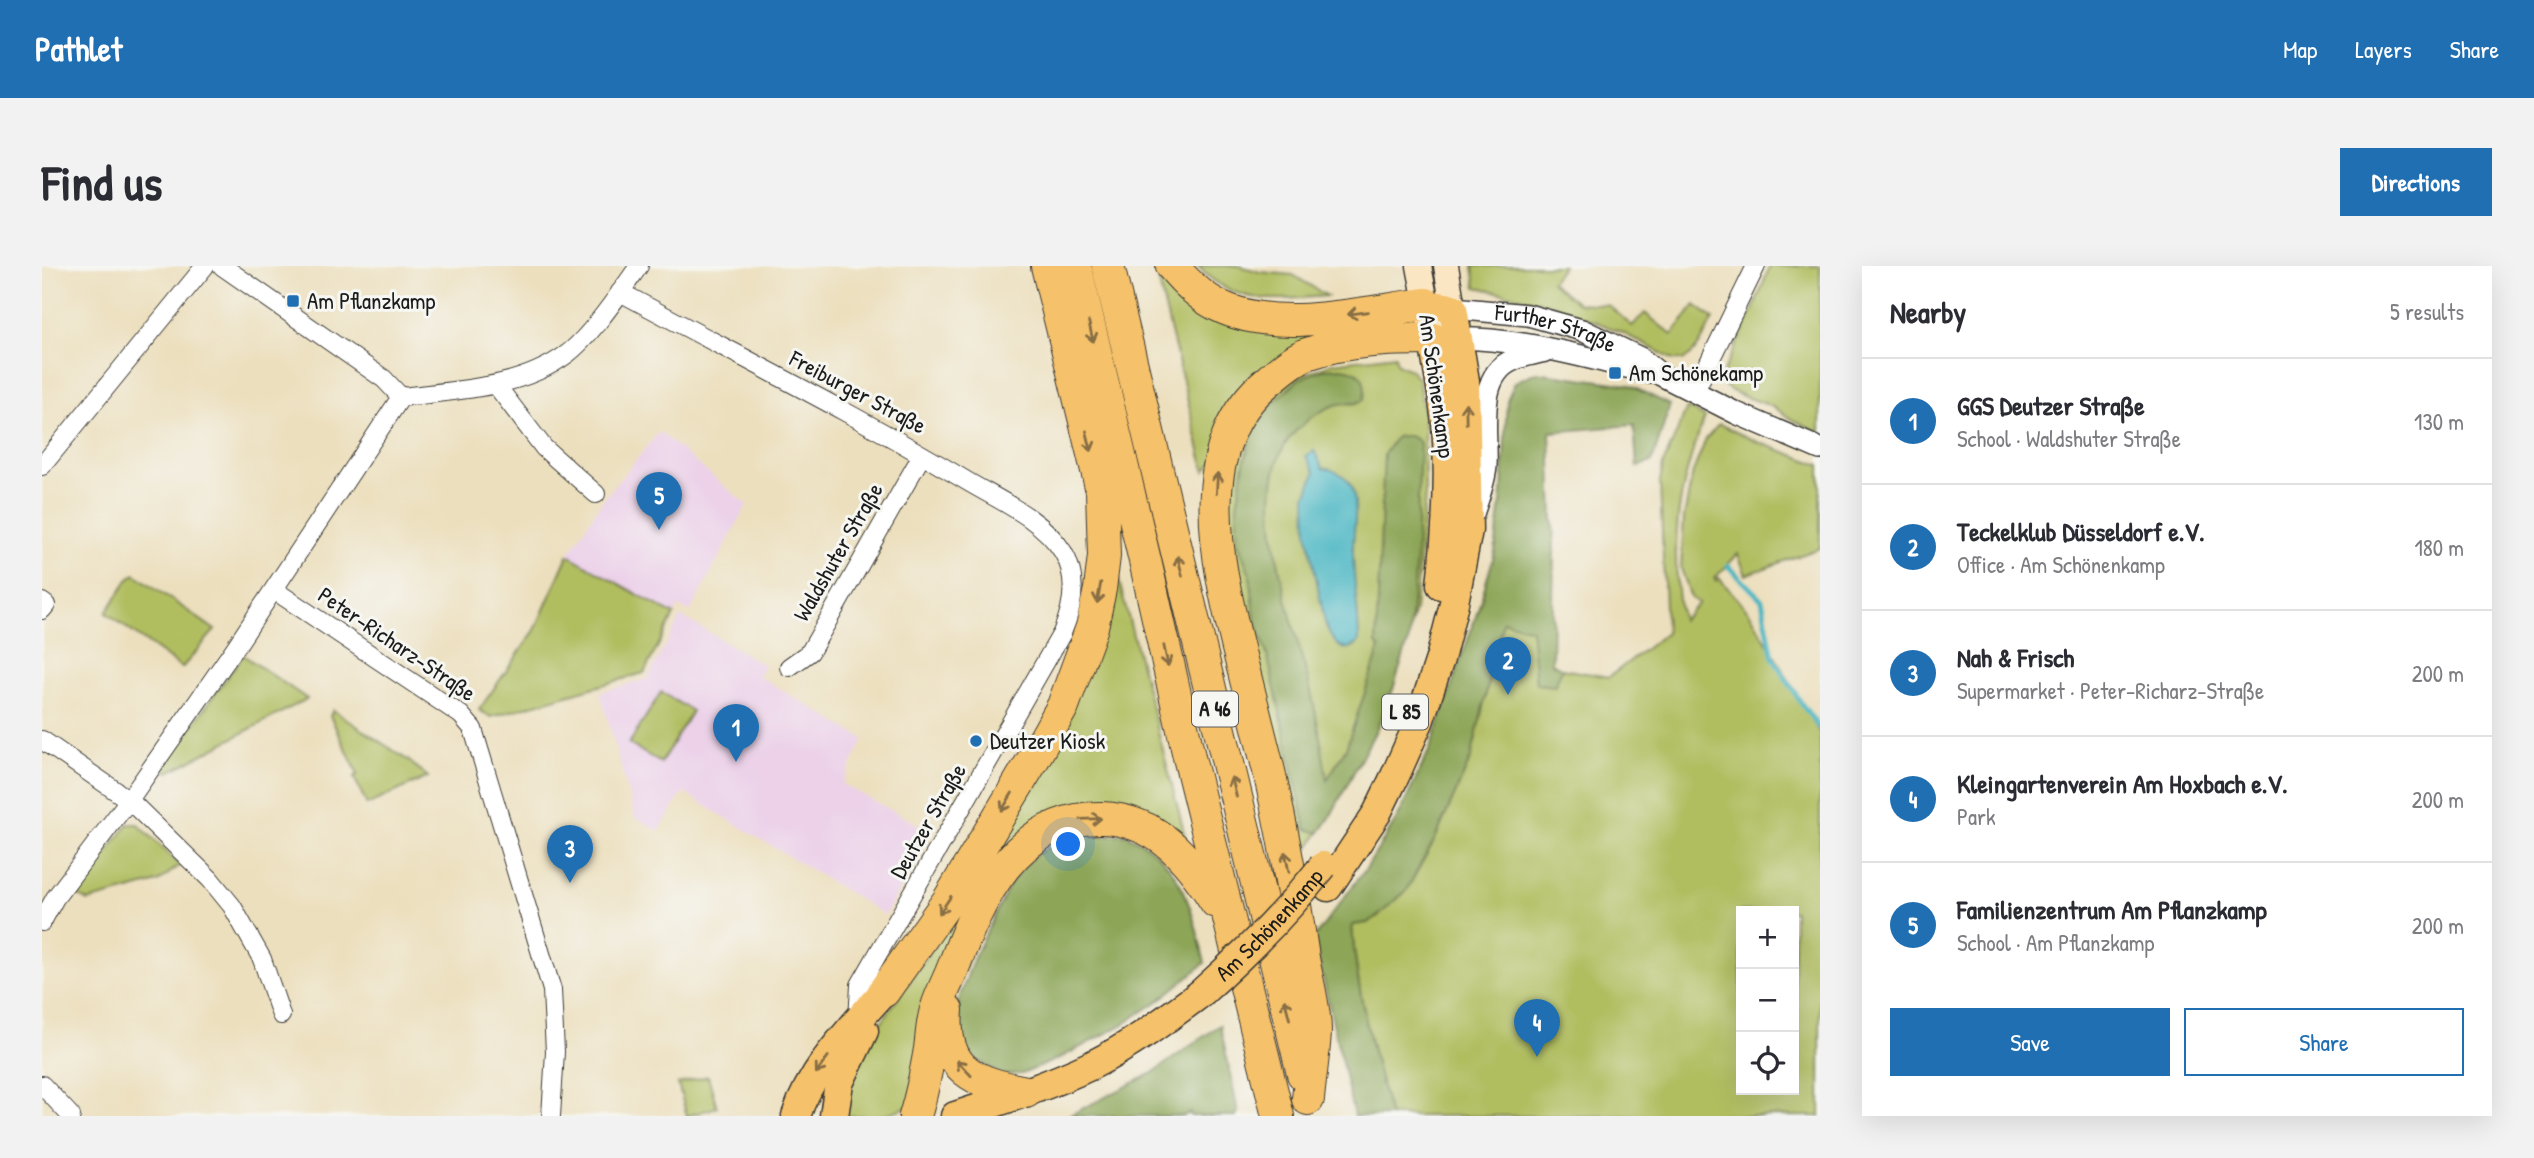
<!DOCTYPE html>
<meta charset="utf-8">
<style>
:root{--surface:#fff;--page:#f2f2f3;--text:#2b2b33;--muted:#7c7c81;--line:#e1e1e2;--accent:#1f6fb2}
body{margin:0;font-family:"Patrick Hand",sans-serif;background:var(--page);color:var(--text)}
.controls{position:absolute;right:21px;bottom:21px;display:grid;overflow:hidden;border-radius:0px;box-shadow:0 7px 28px #0002}
.controls button{width:63px;height:63px;display:grid;place-items:center;padding:0;border:0;border-bottom:2px solid var(--line);background:var(--surface);color:var(--text);font:35px sans-serif}
.you{position:absolute;left:1027px;top:579px;width:24px;height:24px;margin:-18px;border:5px solid #fff;border-radius:50%;background:#1a73e8;box-shadow:0 0 0 10px #1a73e833}
.badge{display:grid;place-items:center;width:46px;height:46px;border-radius:50%;background:var(--accent);color:#fff;font-size:23px;font-weight:700}
.pin{position:absolute;translate:-50% -58px;filter:drop-shadow(0 2px 4px #0008)}
.pin::after{content:'';position:absolute;top:37px;width:24px;height:21px;background:inherit;clip-path:polygon(0 0,100% 0,50% 100%)}
.list{margin:0;padding:0;list-style:none}
h2{display:flex;justify-content:space-between;align-items:center;height:91px;margin:0;padding:0 28px;font-size:30px}
h2 small{font-size:23px;font-weight:400;color:var(--muted)}
.list li{display:grid;grid-template-columns:46px 1fr auto;gap:21px;align-items:center;box-sizing:border-box;height:126px;padding:0 28px;border-top:2px solid var(--line)}
.list b{display:block;font-size:26px;white-space:nowrap}
.list p{margin:0;font-size:23px;white-space:nowrap;color:var(--muted)}
.list em{font-size:23px;font-style:normal;color:var(--muted)}
.actions{display:flex;gap:14px;padding:21px 28px}
.actions a{flex:1;padding:16px 0;border:2px solid var(--accent);border-radius:0px;text-align:center;font-size:24px;color:var(--accent)}
.actions .main{background:var(--accent);color:#fff}
.icon{flex:none;width:38px;height:38px;fill:none;stroke:currentColor;stroke-width:2;stroke-linecap:round;stroke-linejoin:round}
.map{position:relative;flex:none;width:1778px;height:850px;overflow:hidden;border-radius:0px}
header{display:flex;align-items:center;gap:42px;box-sizing:border-box;height:98px;padding:0 35px;background:var(--accent);color:#fff}
header strong{font-size:33px}
nav{display:flex;gap:38px;margin-inline-start:auto;font-size:24px}
.intro{display:flex;align-items:center;justify-content:space-between;box-sizing:border-box;height:168px;padding:0 42px}
h1{margin:0;font-size:49px}
.button{padding:18px 32px;border-radius:0px;background:var(--accent);color:#fff;font-size:24px;font-weight:700}
main{display:flex;gap:42px;padding:0 42px}
aside{flex:1;background:var(--surface);border-radius:0px;box-shadow:0 7px 28px #0002}
.map>svg:first-child{display:block}
.built{fill:#ecd1e9}
.green{fill:#b1be60;stroke:#666d3e;stroke-width:2;fill-rule:evenodd}
.forest{fill:#8ca556;stroke:#546039;stroke-width:2}
.water{fill:#47b5c2;stroke:#32686f;stroke-width:2}
.lines{fill:none;stroke-linecap:round;stroke-linejoin:round}
.stream{stroke:#47b5c2;stroke-width:5}
.minor-casing{stroke:#3b3934;stroke-width:20}
.tertiary-casing{stroke:#3b3934;stroke-width:24}
.secondary-casing{stroke:#3b3934;stroke-width:27}
.primary-casing{stroke:#3b3934;stroke-width:31}
.motorway-casing{stroke:#3b3934;stroke-width:34}
.minor{stroke:#fff;stroke-width:18}
.tertiary{stroke:#fff;stroke-width:21}
.secondary{stroke:#fbe6c4;stroke-width:24}
.primary{stroke:#f5c16b;stroke-width:28}
.motorway{stroke:#f5c16b;stroke-width:32}
.primary-bridge-casing{stroke:#3b3934;stroke-width:31;stroke-linecap:butt}
.primary-bridge{stroke:#f5c16b;stroke-width:28}
.oneway{stroke:#886e44}
.poi-dot{fill:#1f6fb2;stroke:#f6f6f2;stroke-width:2.5}
.labels{text-anchor:middle;stroke-width:6;stroke-linejoin:round;paint-order:stroke}
.shield{fill:#f6f6f2;stroke:#5d5d5c;stroke-width:2}
.shield-label{font-size:21px;font-weight:bold;fill:#1c1c1c}
.poi-label{font-size:23px;fill:#1c1c1c;stroke:#f6f6f2;text-anchor:start}
.street-label{font-size:23px;fill:#1c1c1c;stroke:#f6f6f2}
</style>
<header>
<strong>Pathlet</strong>
<nav><a>Map</a><a>Layers</a><a>Share</a></nav>
</header>
<div class="intro"><h1>Find us</h1><a class="button">Directions</a></div>
<main>
<div class="map">
<svg width="1778" height="850" viewBox="0 0 1778 850">
<rect width="100%" height="100%" fill="#f6f6f2"/>
<filter id="ink" filterUnits="userSpaceOnUse"><feTurbulence type="fractalNoise" baseFrequency=".0143" numOctaves="2"/><feDisplacementMap in="SourceGraphic" scale="14" xChannelSelector="R" yChannelSelector="G"/><feConvolveMatrix kernelMatrix="1 2 1 2 8 2 1 2 1" color-interpolation-filters="sRGB"/></filter>
<filter id="wash" filterUnits="userSpaceOnUse"><feTurbulence type="fractalNoise" baseFrequency=".00686" numOctaves="4" result="noise"/><feDisplacementMap in="SourceGraphic" scale="28" xChannelSelector="R" yChannelSelector="G"/><feGaussianBlur stdDeviation="1.57" result="paint"/><feColorMatrix in="noise" values="0 0 0 0 0 0 0 0 0 0 0 0 0 0 0 0 0 1.4 0 .05"/><feComposite in="paint" operator="in"/></filter>
<g filter="url(#wash)">
<rect width="100%" height="100%" fill="#ecdfbd"/>
<path class="built" d="M617,166L705,239L648,346L637,341L632,349L526,289L560,235Z
M639,350L722,399L716,410L822,473L800,518L890,566L843,649L641,526L617,565L593,551L558,426L605,413Z"/>
<path class="green" d="M1156,0H1198L1218,6L1251,9L1285,30C1236,34 1192,41 1156,0Z
M1431,0H1521L1509,16L1536,37L1566,39L1590,60L1603,47L1630,69L1653,39L1671,53C1662,68 1653,98 1632,94L1581,67L1512,39L1434,21Z
M1728,0H1778V166C1764,161 1751,155 1739,146C1722,133 1694,133 1680,117L1679,111L1711,44Z
M1119,3L1288,69L1163,205L1114,5Z
M1353,89L1355,98L1369,104L1376,112L1382,150L1383,230L1373,344L1351,423L1334,464L1287,553L1256,596L1194,323L1183,246L1195,183L1214,147L1254,111L1291,97Z
M1645,142L1663,151C1635,222 1627,279 1640,354L1657,337L1649,332L1639,302L1642,251L1651,206L1664,173L1677,158L1716,176L1778,199V282L1704,309L1696,288L1672,313L1674,315L1677,312L1708,347L1778,468V850H1348C1331,788 1314,723 1310,659L1325,657L1364,625L1393,573L1429,492L1461,354L1489,363L1510,397L1520,403L1567,411L1624,367L1618,215L1621,199ZM1699,645H1752V824H1699Z
M526,289L632,349L602,407L449,451L437,444L493,364Z
M93,308L173,364L140,402L64,347L86,314Z
M1077,315L1147,585L1117,561L975,574L867,840L840,850H802L803,836L825,777L932,622L1069,317Z
M201,389L265,433L127,506L120,502Z
M619,426L650,445L619,497L587,478Z
M291,444L367,495L386,511L325,539L312,511L316,508L288,450Z
M86,558H96L138,599L116,616L46,635L35,629Z
M666,810L675,841L645,850L636,818Z"/>
<path class="forest" d="M1301,102C1320,105 1325,114 1322,133C1313,140 1308,136 1297,138C1281,142 1263,155 1252,167C1202,219 1251,353 1266,414C1275,448 1280,481 1285,514L1304,482L1338,382L1334,378L1342,188L1354,171C1364,169 1371,169 1378,177L1374,294L1367,373L1351,423L1334,464L1287,553L1277,567L1264,563L1226,392L1213,351L1208,309L1195,274V240L1202,197L1211,165L1231,137L1257,113L1283,103Z
M1494,106L1587,119L1628,139L1610,196L1595,201L1592,159L1508,166L1512,282L1510,397L1520,403L1513,420L1494,418L1489,363L1461,355L1429,492L1393,573L1364,625L1335,651L1325,657L1310,659C1314,724 1331,788 1348,850H1312L1272,672L1325,601L1356,551L1388,483L1436,344L1453,286L1460,228L1465,134L1473,116Z
M1082,568C1140,590 1150,644 1163,697L1119,733L1082,758L1018,792L980,808L960,809L931,791L923,778L916,749L917,733L932,692L969,616L990,592L1011,578L1029,573Z
M1178,759L1196,846L1194,850H1149L1148,847L1141,850H1026L1109,808Z"/>
<path class="water" d="M1272,185L1281,202C1291,203 1303,209 1308,218C1318,238 1311,263 1311,283C1311,314 1317,345 1317,376C1300,393 1289,373 1283,357L1265,266L1264,231L1273,206L1264,190Z"/>
<g class="lines">
<path class="stream" d="M1686,300L1720,334L1731,392L1761,440L1778,463"/>
</g>
</g>
<g filter="url(#ink)">
<g class="lines">
<g class="minor-casing">
<path id="minor" d="M180,0L342,113L359,131
M578,26C693,88 811,147 923,214C956,234 1000,252 1021,286C1037,312 1031,341 1020,367L818,719L816,755
M454,119L502,182L554,228
M1653,125L1714,0
M0,200L163,0
M232,324L419,449L431,463L510,724L513,786L509,850
M0,336L4,339L0,344
M747,401L768,386L880,189
M0,474L87,534L168,613L190,640L220,693L239,749
M0,656L13,632L87,534L193,382L359,131C415,124 478,123 525,88C549,70 579,25 597,0
M0,819L29,850"/>
</g>
<g class="tertiary-casing">
<g id="tertiary">
<path id="s1" d="M1411,42L1486,49L1540,64L1598,92L1619,109L1694,147L1778,183"/>
<path d="M1401,73C1471,69 1539,91 1607,106"/>
<path d="M1431,248C1436,232 1443,215 1444,200C1446,167 1433,110 1471,94C1481,89 1493,88 1503,85"/>
</g>
</g>
<g class="secondary-casing">
<path id="secondary" d="M1377,0L1391,73
M1404,0L1411,42"/>
</g>
<g class="primary-casing">
<path id="primary" d="M1391,73C1395,101 1401,130 1404,158C1408,212 1405,265 1399,319
M1286,621L1335,547L1353,510L1377,456L1398,393L1411,342L1426,264L1423,115L1411,42L1384,38
M754,850C770,801 809,763 842,725
M792,850L797,817L822,765
M913,850C959,835 1006,820 1050,799C1088,780 1123,754 1158,728"/>
</g>
<g class="motorway-casing">
<path id="motorway" d="M1033,0L1104,299L1148,495L1236,850
M1066,0L1261,808
M1130,0C1143,15 1157,30 1175,39C1234,69 1320,46 1384,38
M842,725L906,635L992,492L1021,440L1050,361L1058,323L1062,290L1060,225L1005,0
M905,744C900,805 932,816 984,826
M1266,833C1268,811 1272,787 1273,765C1273,741 1265,715 1261,692C1252,629 1241,566 1227,505C1217,464 1206,423 1196,382C1175,296 1147,180 1226,115C1238,105 1251,93 1265,88C1304,74 1350,73 1391,73
M873,850C880,828 884,806 888,783C890,769 890,754 895,741C899,728 906,715 911,702C937,633 974,550 1060,552C1116,554 1147,593 1174,636"/>
</g>
<use href="#minor" class="minor"/>
<use href="#tertiary" class="tertiary"/>
<use href="#secondary" class="secondary"/>
<use href="#primary" class="primary"/>
<use href="#motorway" class="motorway"/>
<g class="primary-bridge-casing">
<g id="primary-bridge">
<path id="s2" d="M1158,728C1203,688 1244,647 1281,600"/>
</g>
</g>
<use href="#primary-bridge" class="primary-bridge"/>
</g>
<defs><path id="oneway-shaft" d="M-6 0H5M1.5-3L5.5 0L1.5 3" fill="none" stroke-width="1.6" stroke-linecap="round" stroke-linejoin="round" transform="scale(1.75)"/></defs>
<g class="oneway">
<use href="#oneway-shaft" transform="translate(1316 47) rotate(173)"/>
<use href="#oneway-shaft" transform="translate(1049 66) rotate(77)"/>
<use href="#oneway-shaft" transform="translate(1424 147) rotate(-91)"/>
<use href="#oneway-shaft" transform="translate(1047 175) rotate(76)"/>
<use href="#oneway-shaft" transform="translate(1175 217) rotate(-87)"/>
<use href="#oneway-shaft" transform="translate(1138 300) rotate(-104)"/>
<use href="#oneway-shaft" transform="translate(1057 327) rotate(100)"/>
<use href="#oneway-shaft" transform="translate(1124 390) rotate(78)"/>
<use href="#oneway-shaft" transform="translate(1192 521) rotate(-104)"/>
<use href="#oneway-shaft" transform="translate(965 536) rotate(121)"/>
<use href="#oneway-shaft" transform="translate(1049 553) rotate(-2)"/>
<use href="#oneway-shaft" transform="translate(1245 596) rotate(-101)"/>
<use href="#oneway-shaft" transform="translate(903 639) rotate(124)"/>
<use href="#oneway-shaft" transform="translate(1245 743) rotate(-104)"/>
<use href="#oneway-shaft" transform="translate(780 799) rotate(126)"/>
<use href="#oneway-shaft" transform="translate(922 802) rotate(-133)"/>
</g>
</g>
<g class="poi-dot">
<rect x="244" y="28" width="14" height="14" rx="3.5"/>
<rect x="1566" y="100" width="14" height="14" rx="3.5"/>
<circle cx="934" cy="475" r="7"/>
</g>
<g class="labels">
<g class="shield">
<rect x="1150" y="425.5" width="46" height="35" rx="5"/>
<rect x="1340" y="428.5" width="46" height="35" rx="5"/>
</g>
<g class="shield-label">
<text x="1173" y="450">A 46</text>
<text x="1363" y="453">L 85</text>
</g>
<g class="poi-label">
<text x="265" y="43">Am Pflanzkamp</text>
<text x="1587" y="115">Am Schönekamp</text>
<text x="948" y="483">Deutzer Kiosk</text>
</g>
<g class="street-label">
<text dy="8" stroke="none"><textPath href="#s1" startOffset="105">Further Straße</textPath></text>
<text transform="translate(1395 120) rotate(82)" y="8">Am Schönenkamp</text>
<text transform="translate(816 126) rotate(28)" y="8">Freiburger Straße</text>
<text transform="translate(796 286) rotate(-60)" y="8">Waldshuter Straße</text>
<text transform="translate(355 378) rotate(34)" y="8">Peter-Richarz-Straße</text>
<text transform="translate(886 555) rotate(-60)" y="8">Deutzer Straße</text>
<text dy="8" stroke="none"><textPath href="#s2" startOffset="98">Am Schönenkamp</textPath></text>
</g>
</g>
</svg>
<div class="controls">
<button>+</button>
<button>−</button>
<button><svg class="icon" aria-label="locate" viewBox="0 0 24 24"><circle cx="12" cy="12" r="6"/><path d="M12 2v4M12 18v4M2 12h4M18 12h4"/></svg></button>
</div>
<div class="you"></div>
<div class="pin badge" style="left:694px;top:496px">1</div>
<div class="pin badge" style="left:1466px;top:429px">2</div>
<div class="pin badge" style="left:528px;top:617px">3</div>
<div class="pin badge" style="left:1495px;top:791px">4</div>
<div class="pin badge" style="left:617px;top:264px">5</div>
</div>
<aside>
<h2>Nearby<small>5 results</small></h2>
<ul class="list">
<li><span class="badge">1</span><div><b>GGS Deutzer Straße</b><p>School · Waldshuter Straße</p></div><em>130 m</em></li>
<li><span class="badge">2</span><div><b>Teckelklub Düsseldorf e.V.</b><p>Office · Am Schönenkamp</p></div><em>180 m</em></li>
<li><span class="badge">3</span><div><b>Nah &amp; Frisch</b><p>Supermarket · Peter-Richarz-Straße</p></div><em>200 m</em></li>
<li><span class="badge">4</span><div><b>Kleingartenverein Am Hoxbach e.V.</b><p>Park</p></div><em>200 m</em></li>
<li><span class="badge">5</span><div><b>Familienzentrum Am Pflanzkamp</b><p>School · Am Pflanzkamp</p></div><em>200 m</em></li>
</ul>
<div class="actions"><a class="main">Save</a><a>Share</a></div>
</aside>
</main>
